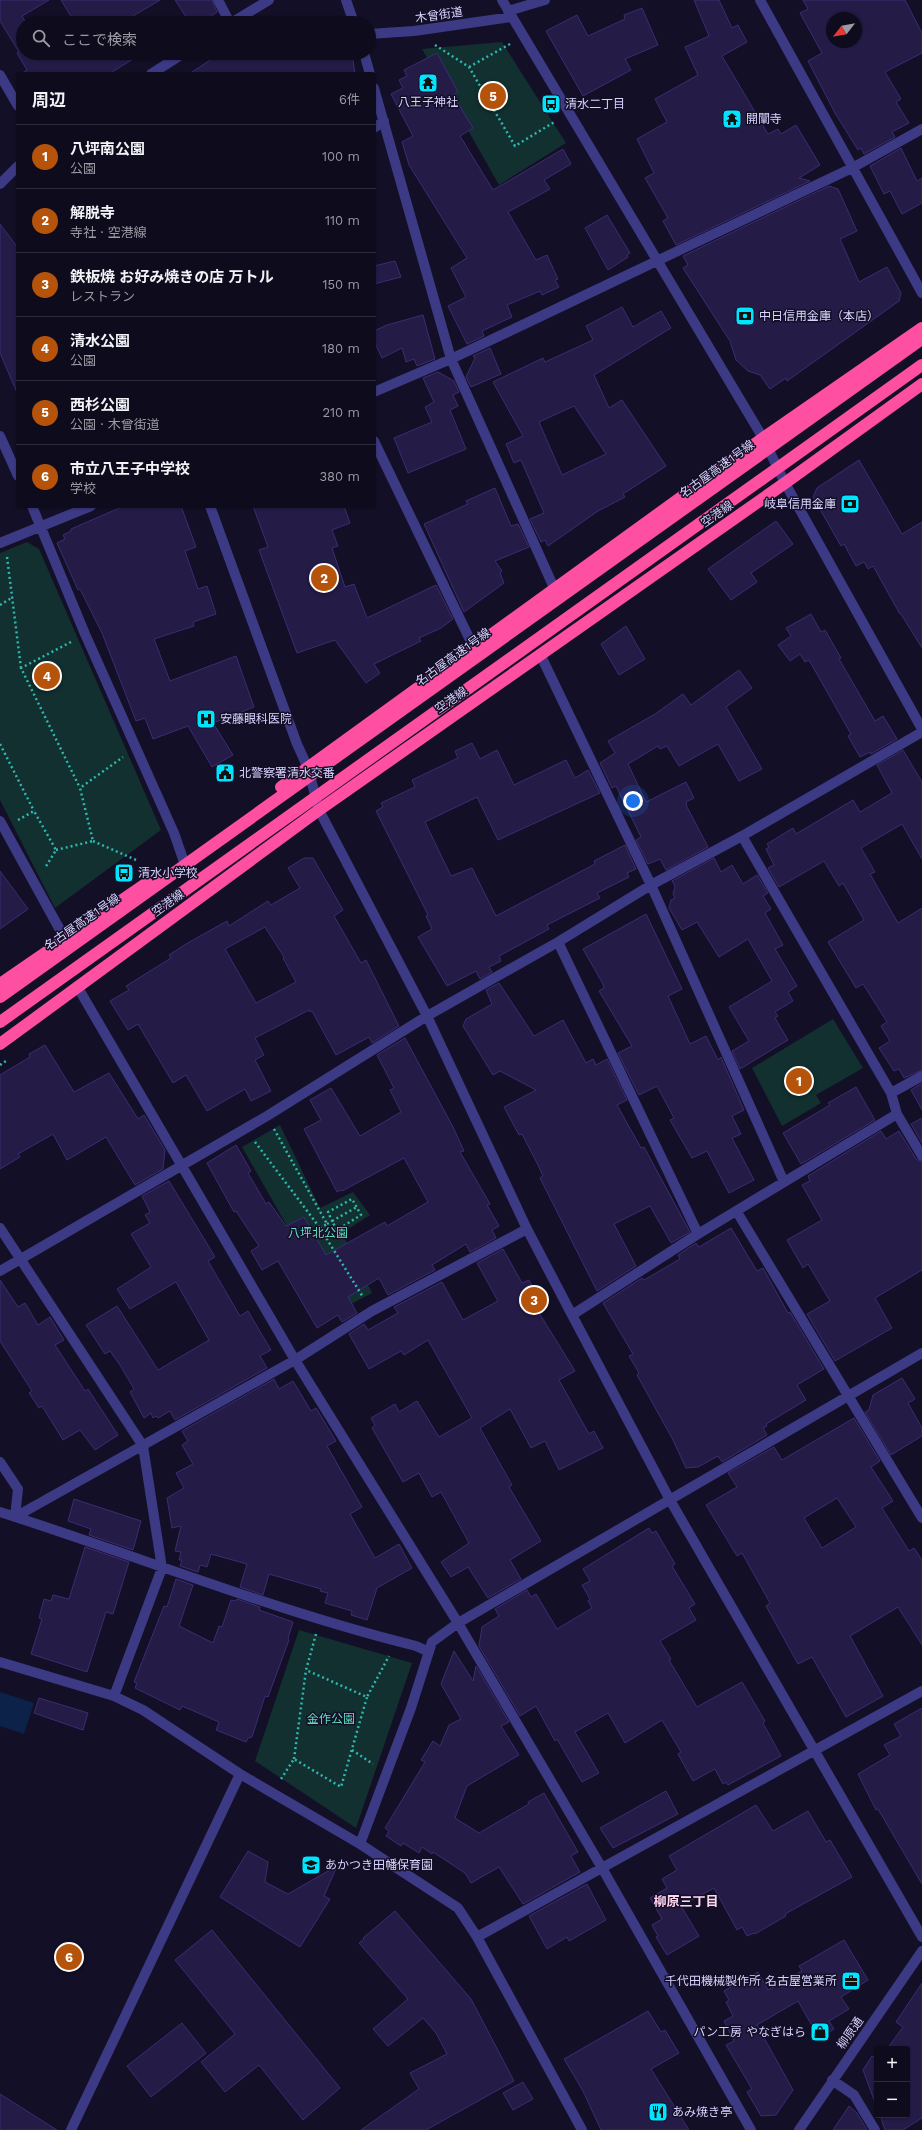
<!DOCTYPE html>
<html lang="ja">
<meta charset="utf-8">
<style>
:root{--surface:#0e0b1c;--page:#1c1929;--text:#f1f3f6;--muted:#9b9ba3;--line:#2e2b3b;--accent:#b45309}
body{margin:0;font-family:"Work Sans","Noto Sans JP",sans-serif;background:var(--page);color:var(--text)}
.controls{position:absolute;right:12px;bottom:12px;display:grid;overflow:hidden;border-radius:4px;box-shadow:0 1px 3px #0004}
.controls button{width:36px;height:36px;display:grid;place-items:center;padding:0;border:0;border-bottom:1px solid var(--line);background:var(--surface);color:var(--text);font:20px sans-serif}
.compass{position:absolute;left:826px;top:12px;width:36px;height:36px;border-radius:50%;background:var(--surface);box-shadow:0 1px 3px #0004;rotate:239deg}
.you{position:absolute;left:633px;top:801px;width:14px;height:14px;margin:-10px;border:3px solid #fff;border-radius:50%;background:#1a73e8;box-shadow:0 0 0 6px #1a73e833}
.badge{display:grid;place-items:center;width:26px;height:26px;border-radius:50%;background:var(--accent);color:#fff;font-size:13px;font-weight:700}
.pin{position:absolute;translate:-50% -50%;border:2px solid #fff;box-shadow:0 1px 4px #0006}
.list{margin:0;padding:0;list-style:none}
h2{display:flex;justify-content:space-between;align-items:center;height:52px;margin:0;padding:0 16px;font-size:17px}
h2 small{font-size:13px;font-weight:400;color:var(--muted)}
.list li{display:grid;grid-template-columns:26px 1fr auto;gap:12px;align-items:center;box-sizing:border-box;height:64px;padding:0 16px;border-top:1px solid var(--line)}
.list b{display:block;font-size:15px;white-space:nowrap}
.list p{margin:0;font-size:13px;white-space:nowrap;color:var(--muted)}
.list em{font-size:13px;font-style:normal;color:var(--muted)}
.icon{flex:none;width:22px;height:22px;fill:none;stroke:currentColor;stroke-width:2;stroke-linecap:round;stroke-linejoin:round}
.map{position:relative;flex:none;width:922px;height:2130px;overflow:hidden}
.search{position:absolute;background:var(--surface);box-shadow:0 1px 3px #0004;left:16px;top:16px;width:360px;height:44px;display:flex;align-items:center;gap:10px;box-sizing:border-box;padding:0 14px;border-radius:22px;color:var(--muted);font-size:15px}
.panel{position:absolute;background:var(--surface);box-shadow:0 1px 3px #0004;left:16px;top:72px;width:360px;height:436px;border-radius:4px}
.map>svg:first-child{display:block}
.green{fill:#12302f}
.water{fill:#0c2248}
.building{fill:#241b47;stroke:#3b2d73;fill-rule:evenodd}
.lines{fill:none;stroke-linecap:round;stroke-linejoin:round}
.path{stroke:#2fb8b0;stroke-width:2.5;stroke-dasharray:2 3;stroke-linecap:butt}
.minor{stroke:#3d3a85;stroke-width:10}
.highway{stroke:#ff4fa3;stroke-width:12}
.labels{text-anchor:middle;stroke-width:3;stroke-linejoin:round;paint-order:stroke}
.street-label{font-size:12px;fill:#d9d4ff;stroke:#130f26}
.poi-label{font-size:12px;fill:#d9d4ff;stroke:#130f26;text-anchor:start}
.park-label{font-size:12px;fill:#5fe0c0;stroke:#130f26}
.neighbourhood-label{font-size:13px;font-weight:bold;fill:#ffd6f0;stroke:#130f26}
</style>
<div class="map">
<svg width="922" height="2130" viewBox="0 0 922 2130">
<rect width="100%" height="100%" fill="#130f26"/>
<path class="green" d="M502,42L566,143L499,185L422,49Z
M27,542L39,549L161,830L55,908L0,800V553Z
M833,1019L863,1068L816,1095L821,1103L782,1126L752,1068Z
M280,1125L320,1208L353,1192L370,1215L342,1233L372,1293L336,1312L242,1147Z
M299,1630L412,1663L356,1828L255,1761Z"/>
<path class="water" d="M0,1692L34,1703L24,1734L0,1726Z"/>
<path class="building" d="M0,0H49L22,16L26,23H23V53H44L46,57L52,53L141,54L109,74H21L27,70L17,53L19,52L0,21Z
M61,0H160L133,16L138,23H75Z
M175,0H212L217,12L201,23H190Z
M694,0H719L732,28L738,25L747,42L722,56L768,134L778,129L781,134L796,125L820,165L799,178L810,181L676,245L663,221L668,218L645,178L654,173L637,139L667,122L655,99L698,75L685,47L709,36Z
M803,0H905L922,33V53L885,72L901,99L896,102L909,123L892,132L895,137L864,154L861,148L858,150L835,113L808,61L822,53L800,13L808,9ZM832,18H856V42H832Z
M642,8L658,45L625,59L631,70L583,96L546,31L577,15L588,36L625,19L624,15Z
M221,53H352L355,74H189Z
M437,53L458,92L453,95L473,128L460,136L493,190L563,149L571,164L544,180L550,189L508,212L536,260L547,255L558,279L555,280L559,287L542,295L540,291L507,305L512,317L482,331L484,336L467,344L448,306L466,297L451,268L467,258L409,165L402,142L413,136L391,94L403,88L399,80L407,76L404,70Z
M901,148L917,181L922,178V203L902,214L890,191L884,194L870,166Z
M829,186L838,189L857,231L840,239L859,282L887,267L901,293L899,301L787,381L786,378L770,389L760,375L748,371L736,360L730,341L683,268L688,265L683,256Z
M607,215L630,253L627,255L628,257L608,270L585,228Z
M0,224L18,248V395L0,353Z
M395,261L401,277L374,284V266Z
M622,307L633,327L661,311L671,328L594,375L609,408L622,400L666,466L623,494L625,497L598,511L548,546L545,540L541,542L530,519L544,513L521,460L514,463L506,444L523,436L493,382L543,358L545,362L593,340L586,326ZM574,406L606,454L562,475L539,422Z
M423,315L435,359L417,366L414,359L406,362L402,348L382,358L374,341V331L387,325Z
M490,348L501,374L471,387L466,377L475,358L473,356Z
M438,372L454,381L459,392L453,395L458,406L450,410L466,449L408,473L394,438L432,422L425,407L434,402L423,378Z
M859,460L902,534L922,522V648L901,614H900L873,566L868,569L864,562L856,566L844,544L841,546L813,497L817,488Z
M495,488L511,526L518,524L529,547L495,561L502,571L500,573L504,583L464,612L424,524L468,504L466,501Z
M124,506H181L196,547L185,551L198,589L207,586L216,614L193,622L194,626L154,639L170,681L236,656L254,707L213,723L233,755L212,767L188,726L153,739L145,718L136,721L102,633L80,589L78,590L57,543L65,539L63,535L71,531V529Z
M253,506H344L350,523L332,530L338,546L332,548L345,587L354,584L367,618L436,585L453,619L441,628L419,638L421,641L374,664L380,673L366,683L335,640L297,653L259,550L268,547Z
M776,521L793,544L751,573L757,582L731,600L708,569Z
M811,614L821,632L825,630L841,658L839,659L875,721L883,716L897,739L871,754L870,752L860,757L848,736L851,734L809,660L805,662L800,654L790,661L778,645L791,636L786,628Z
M626,626L645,659L619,675L601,644Z
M739,670L752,688L726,707L762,769L739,781L718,744L679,766L667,746L660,749L658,746L628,764L646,802L686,782L694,798L686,802L687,807L708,847L666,870L660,859L648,864L636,840L641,837L616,786L612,788L600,763L615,753L608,741L655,714L683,694L691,705Z
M472,743L480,759L497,750L514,785L566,760L575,778L588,770L600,793L498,840L477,797L425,822L451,876L472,868L496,916L595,864L594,861L625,845L636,869L627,873L629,877L597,893L600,898L547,925L549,929L499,956L501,961L489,967L492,972L480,979L476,971L447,986L418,937L432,929L426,916L428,915L376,811L383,807L381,803L415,787L412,780L458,758L455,751Z
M903,750L922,782V859L902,824L861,848L875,872L870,874L898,923L922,908V1070L904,1078L899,1069L894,1071L879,1048L890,1041L881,1026L887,1022L863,984L856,988L828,942L864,920L843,883L839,886L824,861L779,887L768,868L774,865L766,849L769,847L767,844L793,828L796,834L853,800L860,812L892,793L877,765Z
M304,858H313L343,910L334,916L361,963L366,960L399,1026L372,1043L369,1037L336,1055L312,1011L310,1012L309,1010L255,1038L264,1055L255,1060L271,1091L251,1101L245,1089L207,1111L186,1075L173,1083L138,1024L128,1030L110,1001L129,990L126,986L171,958L169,955L186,944L227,921L229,926L268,901L271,905L300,888L288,868ZM265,927L284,957L283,958L296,982L256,1003L225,949Z
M714,858L721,872L732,865L743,884L757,875L768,893L763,896L771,909L765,913L783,945L775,949L797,986L788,992L793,1001L775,1012L778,1016L775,1018L788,1040L740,1069L732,1051L749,1041L729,1007L772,981L748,939L719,957L697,922L682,930L669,908L671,900L675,898L673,894L675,886L672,881Z
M0,871L28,909L0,929Z
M646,914L682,989L668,996L690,1044L706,1036L718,1060L721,1057L744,1110L732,1116L741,1134L732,1138L754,1180L729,1193L707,1151L692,1158L670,1120L674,1118L657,1086L639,1095L618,1053L632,1046L599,991L604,988L603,984L583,949Z
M499,983L534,1036L563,1020L586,1063L593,1059L596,1065L607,1059L627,1100L617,1105L641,1148L644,1147L690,1232L671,1243L650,1206L614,1224L636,1266L597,1291L540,1178L543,1176L538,1165L522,1134L519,1135L504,1107L536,1090L500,1071L493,1075L463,1026L466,1019L492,1004L486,990Z
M405,1038L453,1127L464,1151L460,1152L490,1204L487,1205L499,1226L492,1230L496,1238L470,1252L466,1244L432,1265L435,1270L388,1295L379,1278L348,1297L357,1313L342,1322L338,1315L317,1328L278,1261L262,1270L251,1251L259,1246L236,1211L234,1212L207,1163L236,1145L251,1171L248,1173L266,1204L269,1202L286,1226L304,1217L326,1255L385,1222L387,1226L428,1202L404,1158L342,1191L341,1190L337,1192L304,1129L321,1120L310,1100L331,1088L360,1136L401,1112L390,1090L394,1088L377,1055Z
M45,1045L74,1092L109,1073L138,1119L144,1115L165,1150L163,1169L135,1185L106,1137L67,1160L53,1134L18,1154L20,1157L0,1169V1075L30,1057L29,1054Z
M922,1083V1110L911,1090Z
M856,1087L875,1120L801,1164L783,1133L830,1105L828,1103Z
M922,1118V1143L911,1124Z
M881,1131L886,1139L899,1131L916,1159L922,1162V1270L875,1298L892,1328L835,1361L807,1314L830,1301L808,1264L803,1268L787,1240L822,1220L802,1185L810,1181L808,1176Z
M169,1181L215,1257L208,1261L240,1316L248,1311L271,1350L260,1356L267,1368L175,1420L170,1411L158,1418L156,1416L153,1418L151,1413L144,1418L130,1392L134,1389L120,1365L110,1351L105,1354L86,1325L117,1306L158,1370L209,1340L176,1282L130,1309L117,1289L151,1267L131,1234L150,1223L145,1215L150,1212L142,1196Z
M731,1228L757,1271L763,1268L788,1313L790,1312L824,1369L797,1385L806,1400L766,1424L767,1426L763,1428L767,1435L722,1462L718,1456L698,1467L686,1468L672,1438L637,1375L639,1373L629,1356L633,1354L603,1303L642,1278L644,1280L680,1259L678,1255L696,1243L699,1247Z
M503,1249L522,1283L529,1280L542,1305L536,1308L575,1371L559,1380L589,1434L594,1431L603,1448L559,1470L545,1441L531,1448L510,1409L480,1428L512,1485L509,1487L541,1541L510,1560L521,1579L488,1598L468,1567L451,1577L441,1562L469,1543L441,1492L432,1497L419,1473L403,1482L372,1428L375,1425L371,1418L395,1404L399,1412L417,1401L439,1437L472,1418L428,1340L404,1355L401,1351L369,1369L349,1334L364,1324L368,1330L398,1313L394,1307L442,1282L463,1320L498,1301L477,1263Z
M0,1280L18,1307L25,1303L38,1325L50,1317L64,1340L55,1345L85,1391L88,1389L118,1435L95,1450L80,1430L63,1440L42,1406L39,1408L29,1393L32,1391L0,1341Z
M902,1378L915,1399L908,1403L922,1428V1436L891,1455L865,1412L869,1410L873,1395Z
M274,1379L279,1389L293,1381L311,1411L316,1408L336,1441L327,1446L362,1507L350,1514L375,1558L399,1544L412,1568L377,1588L367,1620L351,1615L352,1611L325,1603L328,1593L320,1591L321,1589L269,1574L263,1595L240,1587L247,1564L211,1554L207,1567L200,1565L198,1572L180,1566L182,1560H179L181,1552L175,1551L181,1526L172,1528L167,1498L184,1488L176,1473L193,1464L182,1445L188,1441L182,1431Z
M854,1418L880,1461L871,1467L893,1501L882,1508L909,1551L914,1548L922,1560V1645L898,1607L850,1636L883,1696L846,1717L812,1657L798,1664L766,1606L770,1603L742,1553L737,1556L706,1505L737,1487L728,1473L774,1447L782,1460ZM837,1498L856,1527L822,1548L804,1518Z
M74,1499L141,1521L133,1550L89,1535L91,1529L68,1521Z
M649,1528L652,1533L656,1531L675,1564L672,1566L695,1604L689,1608L696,1620L660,1641L671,1659L669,1660L697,1707L742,1682L765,1721L763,1723L781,1756L728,1785L726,1782L723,1784L715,1769L693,1781L678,1754L681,1752L662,1720L625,1743L608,1713L575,1732L599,1773L582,1782L557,1739L555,1741L536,1706L520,1716L479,1646L482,1627L499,1616L495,1609L527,1590L531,1597L536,1594L557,1629L592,1608L588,1601L590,1599L582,1585L590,1581L583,1569Z
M85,1547L129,1562L113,1614L106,1612L87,1672L31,1654L42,1619L39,1618L44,1599L51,1601L53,1595L69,1599Z
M176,1579L193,1585L179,1626L213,1643L219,1626L222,1627L231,1600L236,1601L237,1599L260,1607L259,1610L293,1622L288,1638L289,1640L268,1697L265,1696L252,1737L248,1738L246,1742L216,1730L219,1722L182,1706L180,1710L135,1688L137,1683L134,1682L164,1606L167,1607Z
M454,1651L473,1681L476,1666L509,1722L501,1726L519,1755L467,1786L455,1818L479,1833L529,1804L528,1802L544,1793L578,1852L571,1856L580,1872L523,1904L499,1867L471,1883L465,1873L433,1852L432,1854L422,1847L419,1853L403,1843L401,1846L386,1836L389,1831L385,1828L425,1762L421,1760L433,1741L440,1746L449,1725L461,1719L441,1684Z
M39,1698L88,1713L83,1730L34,1713Z
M922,1708V1884L878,1809L876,1810L858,1774L890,1755L884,1745L901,1736L894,1724Z
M666,1791L678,1814L613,1848L600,1828Z
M756,1805L773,1831L808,1811L826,1842L830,1840L852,1877L785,1914L786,1916L755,1934L754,1933L747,1936L742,1927L737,1930L714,1888L681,1906L699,1936L667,1955L656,1937L658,1936L652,1925L662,1919L650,1898L667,1888L662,1879L677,1870L669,1856Z
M248,1851L268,1862L265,1882L288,1894L337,1866L324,1896L330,1899L300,1947L220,1897Z
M587,1884L606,1920L569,1941L567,1937L547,1949L529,1916Z
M395,1911L471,1999L514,2081L426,2130H361L419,2089L410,2073L447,2054L436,2033L423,2018L388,2046L373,2029L408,1999L359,1943L364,1939L363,1938Z
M212,1930L340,2088L303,2120L259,2065L225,2092L201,2062L235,2034L175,1960Z
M844,1940L868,1980L841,1997L849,2009L829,2021L834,2029L819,2038L798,2001L757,2025L793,2090L776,2115L761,2116L747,2092L752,2089L726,2045L734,2041L724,2021L733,2016L726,2002L729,2000L724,1991L758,1972L768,1990L802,1971L799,1966Z
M922,1983V2118L903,2130H885L880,2115H907V2049H887L903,2027L896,2022Z
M648,2011L661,2032L665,2030L679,2053L651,2069L689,2130H601L583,2091L564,2059Z
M182,2023L206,2053L151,2097L127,2066Z
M872,2056L877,2059V2108L863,2070Z
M523,2082L533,2099L513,2110L503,2093Z
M0,2094L57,2130H0Z
M849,2106L857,2113L867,2130H833Z"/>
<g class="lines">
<path class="path" d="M435,45L469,67L515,146L556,121
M469,67L510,44
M7,557L21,668
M0,605L13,597
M71,642L21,668L80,788
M0,744L34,811
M18,820L34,811L56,850L45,868
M93,841L136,860
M56,850L93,841L80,788L123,757
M0,1065L6,1061
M274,1129L327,1224L320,1228
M255,1142L320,1228L363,1297
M327,1224L332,1221L328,1212L352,1199L361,1215L337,1230L332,1221L357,1207
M316,1634L306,1670L367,1697L389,1656
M352,1750L373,1764
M294,1759L306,1670
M281,1779L294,1759L341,1787L367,1697"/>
<path class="minor" d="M218,0L230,23
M346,0L354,23
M502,0L763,438L785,483L922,729
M760,0L922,293
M508,11L545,0
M231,23L269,0
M369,34L414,31L512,17
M364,53L370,74
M151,74L184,53
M0,75L18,106
M374,88L451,359L555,590
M374,128L384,121
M0,184L18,166
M374,392L451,359L852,168L922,129
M0,436L18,476
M374,441L474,648
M32,506L85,634L174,833L183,859
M210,506L297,744L308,768L319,810L427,1016L527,1229L572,1315L670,1500L922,1937
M0,543L91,506
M540,654L651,885L784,1182
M0,821L65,939
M742,836L891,1093L897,1114L922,1156
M558,942L698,1234
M77,986L295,1360L458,1623L602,1868L751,2130
M891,1093L922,1076
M737,1212L922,1518
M0,1228L143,1446L162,1568L114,1696
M0,1271L267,1116L427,1016L558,942L651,885L742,836L922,732
M572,1315L698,1234L897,1114
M0,1462L18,1489L15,1517
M0,1512C138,1556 274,1611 416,1646L429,1652
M15,1517L295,1360L372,1311L527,1229
M0,1662L114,1696L143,1710L240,1774L360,1844L458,1908L477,1937L582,2130
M360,1844L411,1708L432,1642L458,1623L922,1353
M477,1937L922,1691
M832,2080L854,2095L875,2130
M71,2130L240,1774
M799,2130L922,1951"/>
<path class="highway" d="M281,787L763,438L922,328
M0,984L147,883
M0,997L922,339
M0,1022L922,365
M0,1044L319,810L785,483L922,384"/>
</g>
<defs>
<g id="temple-square" transform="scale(1)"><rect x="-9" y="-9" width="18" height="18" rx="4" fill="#00e5ff" stroke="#130f26"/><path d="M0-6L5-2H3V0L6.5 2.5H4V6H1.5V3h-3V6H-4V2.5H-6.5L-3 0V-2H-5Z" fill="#111"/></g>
<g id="bus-square" transform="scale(1)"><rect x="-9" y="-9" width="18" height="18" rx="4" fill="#00e5ff" stroke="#130f26"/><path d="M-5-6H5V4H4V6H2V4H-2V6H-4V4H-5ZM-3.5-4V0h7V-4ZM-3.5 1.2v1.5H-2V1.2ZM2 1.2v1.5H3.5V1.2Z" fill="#111"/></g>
<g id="bank-square" transform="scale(1)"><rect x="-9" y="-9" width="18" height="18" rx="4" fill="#00e5ff" stroke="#130f26"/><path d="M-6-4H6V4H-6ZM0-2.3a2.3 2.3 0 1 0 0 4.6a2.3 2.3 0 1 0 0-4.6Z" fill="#111"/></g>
<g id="hospital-square" transform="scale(1)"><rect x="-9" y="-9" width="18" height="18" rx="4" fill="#00e5ff" stroke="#130f26"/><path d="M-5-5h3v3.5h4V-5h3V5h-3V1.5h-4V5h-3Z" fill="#111"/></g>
<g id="civic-square" transform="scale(1)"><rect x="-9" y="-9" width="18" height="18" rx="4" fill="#00e5ff" stroke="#130f26"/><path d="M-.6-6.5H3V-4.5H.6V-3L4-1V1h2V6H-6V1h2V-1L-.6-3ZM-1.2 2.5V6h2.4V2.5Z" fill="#111"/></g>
<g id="school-square" transform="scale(1)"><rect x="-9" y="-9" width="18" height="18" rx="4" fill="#00e5ff" stroke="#130f26"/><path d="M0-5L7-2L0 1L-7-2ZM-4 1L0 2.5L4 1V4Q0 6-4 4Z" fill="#111"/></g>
<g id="office-square" transform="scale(1)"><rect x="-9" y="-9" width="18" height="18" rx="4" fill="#00e5ff" stroke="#130f26"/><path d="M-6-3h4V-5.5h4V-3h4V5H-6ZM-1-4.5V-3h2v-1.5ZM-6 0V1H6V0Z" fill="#111"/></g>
<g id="shop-square" transform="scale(1)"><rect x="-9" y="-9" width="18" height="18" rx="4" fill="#00e5ff" stroke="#130f26"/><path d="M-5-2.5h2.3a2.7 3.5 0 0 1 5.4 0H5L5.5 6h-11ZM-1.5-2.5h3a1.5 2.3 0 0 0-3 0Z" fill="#111"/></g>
<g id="restaurant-square" transform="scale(1)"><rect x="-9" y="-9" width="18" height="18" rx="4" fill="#00e5ff" stroke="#130f26"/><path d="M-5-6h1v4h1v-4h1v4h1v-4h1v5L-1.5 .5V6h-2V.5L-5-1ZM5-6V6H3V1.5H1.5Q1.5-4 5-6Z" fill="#111"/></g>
</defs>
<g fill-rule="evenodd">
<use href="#temple-square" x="428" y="83"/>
<use href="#bus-square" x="551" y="104"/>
<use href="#temple-square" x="732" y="119"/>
<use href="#bank-square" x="745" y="316"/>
<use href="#bank-square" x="850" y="504"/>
<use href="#hospital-square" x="206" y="719"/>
<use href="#civic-square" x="225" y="773"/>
<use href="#bus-square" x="124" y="873"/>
<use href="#school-square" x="311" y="1865"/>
<use href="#office-square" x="851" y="1981"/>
<use href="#shop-square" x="820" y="2032"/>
<use href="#restaurant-square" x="658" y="2112"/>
</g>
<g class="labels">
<g class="street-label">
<text transform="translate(439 15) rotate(-8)" y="4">木曾街道</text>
<text transform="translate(717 469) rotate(-36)" y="4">名古屋高速1号線</text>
<text transform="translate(717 514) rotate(-35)" y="4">空港線</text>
<text transform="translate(453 657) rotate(-36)" y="4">名古屋高速1号線</text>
<text transform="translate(451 700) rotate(-35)" y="4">空港線</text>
<text transform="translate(168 903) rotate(-36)" y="4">空港線</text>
<text transform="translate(82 922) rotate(-35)" y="4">名古屋高速1号線</text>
<text transform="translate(850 2033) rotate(-55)" y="4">柳原通</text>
</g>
<g class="poi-label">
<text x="428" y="106" text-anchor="middle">八王子神社</text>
<text x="565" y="108">清水二丁目</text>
<text x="746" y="123">開闡寺</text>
<text x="759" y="320">中日信用金庫（本店）</text>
<text x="836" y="508" text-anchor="end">岐阜信用金庫</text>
<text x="220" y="723">安藤眼科医院</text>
<text x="239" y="777">北警察署清水交番</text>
<text x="138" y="877">清水小学校</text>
<text x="325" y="1869">あかつき田幡保育園</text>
<text x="837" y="1985" text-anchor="end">千代田機械製作所 名古屋営業所</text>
<text x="806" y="2036" text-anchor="end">パン工房 やなぎはら</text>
<text x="672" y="2116">あみ焼き亭</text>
</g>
<g class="park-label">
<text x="318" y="1237">八坪北公園</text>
<text x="331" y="1723">金作公園</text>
</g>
<g class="neighbourhood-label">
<text x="686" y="1906">柳原三丁目</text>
</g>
</g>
</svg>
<div class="controls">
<button>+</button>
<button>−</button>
</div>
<svg class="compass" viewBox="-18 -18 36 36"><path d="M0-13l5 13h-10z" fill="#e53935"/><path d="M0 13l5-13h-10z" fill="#9b9ba3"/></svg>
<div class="you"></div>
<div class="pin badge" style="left:799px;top:1081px">1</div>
<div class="pin badge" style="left:324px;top:578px">2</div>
<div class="pin badge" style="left:534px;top:1300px">3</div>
<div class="pin badge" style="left:47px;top:676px">4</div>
<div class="pin badge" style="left:493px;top:96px">5</div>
<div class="pin badge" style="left:69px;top:1957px">6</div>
<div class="search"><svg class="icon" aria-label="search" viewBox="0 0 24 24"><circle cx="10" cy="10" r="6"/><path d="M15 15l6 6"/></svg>ここで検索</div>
<section class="panel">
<h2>周辺<small>6件</small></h2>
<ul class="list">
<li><span class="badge">1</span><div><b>八坪南公園</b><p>公園</p></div><em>100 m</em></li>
<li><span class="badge">2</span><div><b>解脱寺</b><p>寺社 · 空港線</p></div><em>110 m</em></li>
<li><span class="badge">3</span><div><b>鉄板焼 お好み焼きの店 万トル</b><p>レストラン</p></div><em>150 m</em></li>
<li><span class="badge">4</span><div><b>清水公園</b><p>公園</p></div><em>180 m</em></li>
<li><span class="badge">5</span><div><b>西杉公園</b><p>公園 · 木曾街道</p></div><em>210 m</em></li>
<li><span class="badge">6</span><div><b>市立八王子中学校</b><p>学校</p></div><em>380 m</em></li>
</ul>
</section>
</div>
